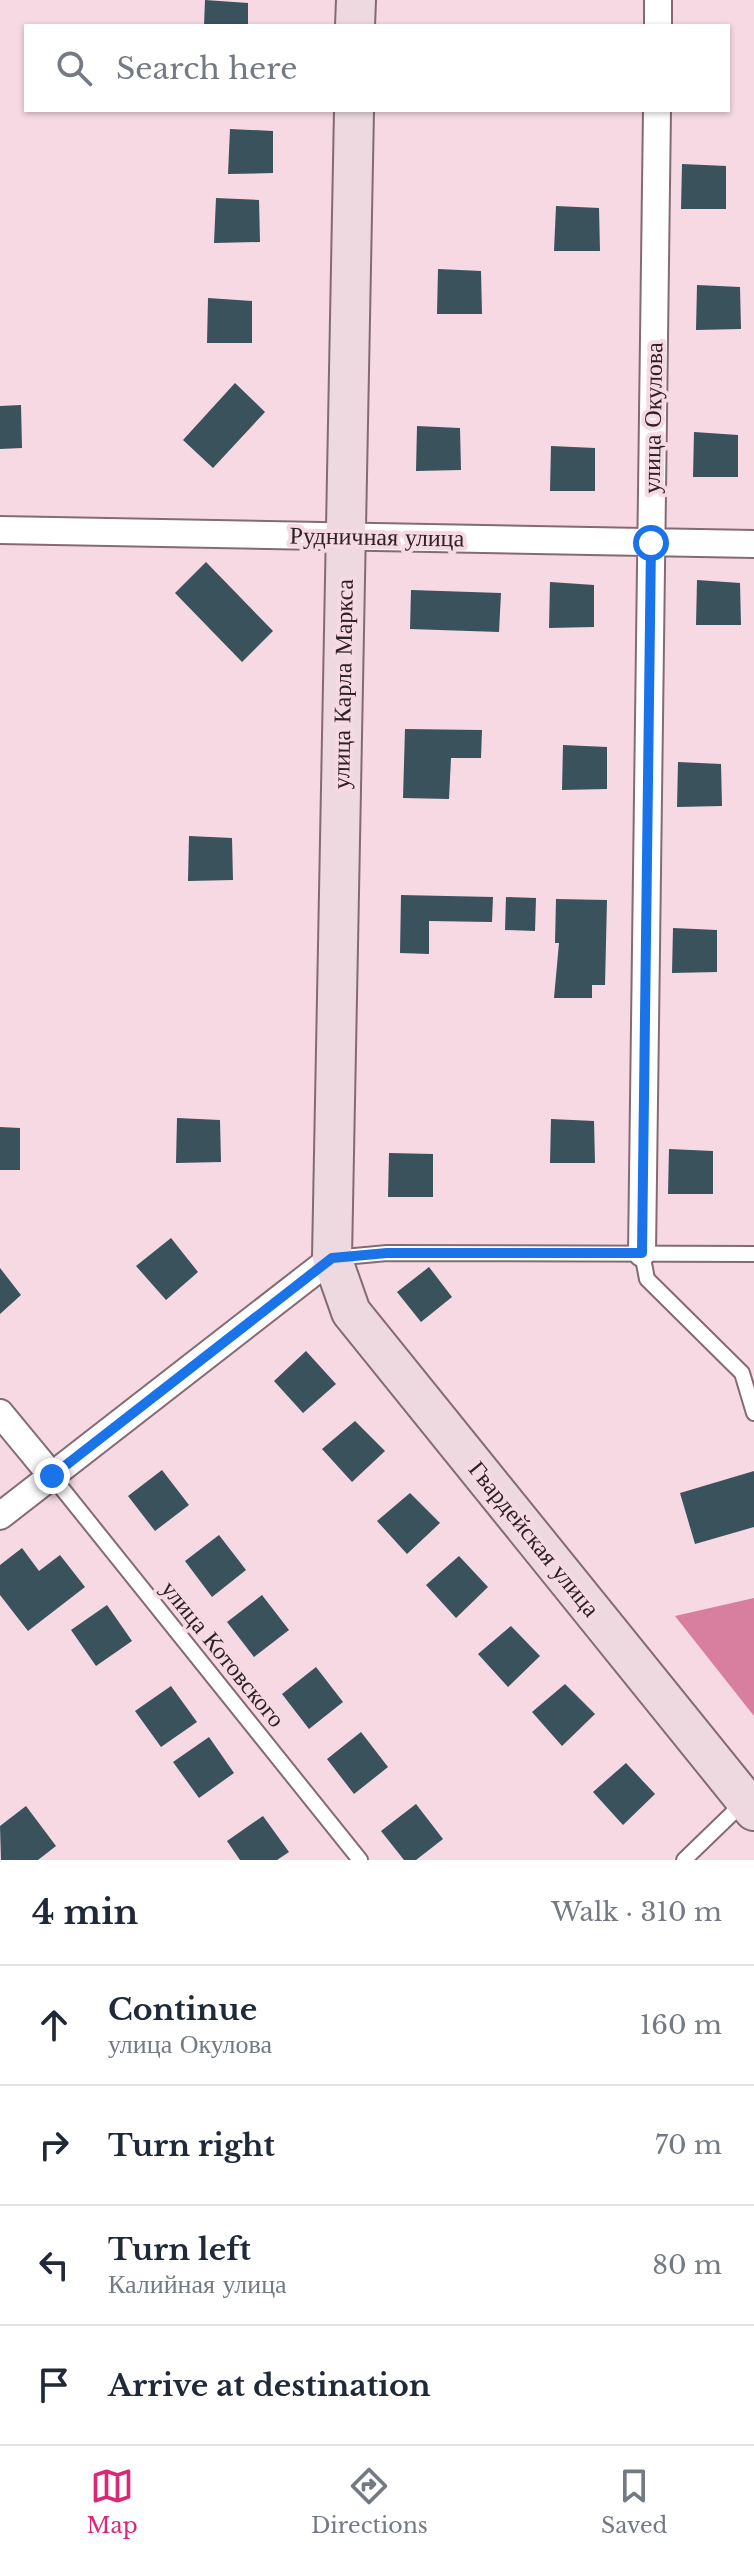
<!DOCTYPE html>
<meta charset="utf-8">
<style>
:root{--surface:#fff;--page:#f2f2f3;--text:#1f2937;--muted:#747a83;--line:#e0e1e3;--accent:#db2777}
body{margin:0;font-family:"Libre Baskerville",serif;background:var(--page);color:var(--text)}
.stop{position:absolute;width:24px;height:24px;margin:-18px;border:6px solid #1a73e8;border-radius:50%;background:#fff}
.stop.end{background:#1a73e8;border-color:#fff;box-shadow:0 2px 8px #0008}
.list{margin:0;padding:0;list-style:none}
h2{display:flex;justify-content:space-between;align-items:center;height:104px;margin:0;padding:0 32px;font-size:34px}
h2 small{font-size:26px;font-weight:400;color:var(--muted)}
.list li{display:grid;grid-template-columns:52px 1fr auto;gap:24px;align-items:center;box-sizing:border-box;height:120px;padding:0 32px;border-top:2px solid var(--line)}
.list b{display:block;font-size:30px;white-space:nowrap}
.list p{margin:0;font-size:26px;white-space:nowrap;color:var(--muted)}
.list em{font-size:26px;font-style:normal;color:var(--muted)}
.icon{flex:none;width:44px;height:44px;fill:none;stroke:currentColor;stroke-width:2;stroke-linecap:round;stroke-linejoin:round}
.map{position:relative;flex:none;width:754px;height:1860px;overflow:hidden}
.search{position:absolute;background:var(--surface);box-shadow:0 2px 6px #0004;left:24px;right:24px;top:24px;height:88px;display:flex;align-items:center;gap:20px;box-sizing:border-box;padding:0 28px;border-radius:0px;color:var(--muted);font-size:30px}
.sheet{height:584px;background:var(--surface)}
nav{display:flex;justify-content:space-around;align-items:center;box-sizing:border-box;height:112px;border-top:2px solid var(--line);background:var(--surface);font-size:22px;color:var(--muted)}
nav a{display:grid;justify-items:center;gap:4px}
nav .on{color:var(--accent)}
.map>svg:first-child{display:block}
.forest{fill:#d87e9f}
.building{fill:#39525c}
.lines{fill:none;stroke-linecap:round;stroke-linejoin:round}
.service-casing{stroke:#846b73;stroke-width:18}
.minor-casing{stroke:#846b73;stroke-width:30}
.secondary-casing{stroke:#846b73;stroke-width:42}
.service{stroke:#fff;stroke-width:14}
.minor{stroke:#fff;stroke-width:26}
.secondary{stroke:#eed9e0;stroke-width:38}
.route{stroke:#1a73e8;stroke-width:10}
.labels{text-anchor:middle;stroke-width:8;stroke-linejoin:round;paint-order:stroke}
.street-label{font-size:24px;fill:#2c2225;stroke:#f6d9e2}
</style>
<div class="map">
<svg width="754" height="1860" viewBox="0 0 754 1860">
<rect width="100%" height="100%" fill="#f6d9e2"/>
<path class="forest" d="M754,1598V1716L675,1616Z"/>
<path class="building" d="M205,0L248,3V26H204Z
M230,129L273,131V173L228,174Z
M682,164L726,166V209H681Z
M216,198L259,200L260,242L214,243Z
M556,206L599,208L600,251H554Z
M438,269L481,271L482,314H437Z
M697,285L740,287L741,329L696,330Z
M208,298L252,301V343H207Z
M235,383L265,412L213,468L183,440Z
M21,405L22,448L0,449V406Z
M417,426L460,428L461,470L416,471Z
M694,432L738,435V477H693Z
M551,446L595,448V491H550Z
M206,562L273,631L242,662L175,593Z
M697,580L740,583L741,625H696Z
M550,582L594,585V627L549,628Z
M411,590L501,593L499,632L410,629Z
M405,729L482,730L481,758H451L449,799L403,798Z
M563,745L607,747V789L562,790Z
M678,762L721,764L722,806L677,807Z
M189,836L232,838L233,880L188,881Z
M401,895L493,897L492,922L429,921V954L400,953Z
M506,897L536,898L535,931L505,930Z
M556,899L607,900L605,985H592V998H554L559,943H555Z
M673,928L717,930V972L672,973Z
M177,1118L220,1120L221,1162L176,1163Z
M551,1119L594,1121L595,1163H550Z
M0,1127L20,1128V1170H0Z
M669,1149L713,1151V1194H668Z
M389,1153L433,1154V1197H388Z
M171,1238L198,1272L166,1300L136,1266Z
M429,1267L452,1297L421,1322L397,1292Z
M0,1268L21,1295L0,1314Z
M306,1351L336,1384L303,1413L274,1381Z
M355,1421L385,1451L352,1482L322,1449Z
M162,1470L189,1505L155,1531L128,1496Z
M754,1471V1527L695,1544L680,1493Z
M410,1493L440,1523L407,1554L377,1521Z
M219,1535L246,1570L212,1597L185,1561Z
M22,1548L39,1571L60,1555L85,1587L28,1631L0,1595V1565Z
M459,1556L488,1587L456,1618L426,1585Z
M262,1595L289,1630L254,1657L227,1622Z
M107,1605L132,1641L96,1666L71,1630Z
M511,1626L540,1656L508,1687L478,1654Z
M316,1667L343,1702L309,1729L282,1694Z
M565,1684L595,1714L562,1746L532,1712Z
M171,1686L197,1722L161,1747L135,1711Z
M361,1732L388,1767L354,1794L327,1759Z
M209,1737L234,1773L199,1798L173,1762Z
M626,1763L655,1794L623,1825L593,1792Z
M416,1804L443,1839L416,1860H404L381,1831Z
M26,1806L56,1846L38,1860H1L0,1826Z
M263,1816L289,1852L277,1860H240L227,1841Z"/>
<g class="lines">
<g class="service-casing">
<path id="service" d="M642,1253L647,1279L742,1373L754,1413
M333,1258L387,1253L754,1254
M52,1476L360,1860
M684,1860L744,1802"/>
</g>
<g class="minor-casing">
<path id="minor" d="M658,26V0
M0,530L754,544
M642,1253L657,110
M0,1413L52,1476
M0,1516L332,1258"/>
</g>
<g class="secondary-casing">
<path id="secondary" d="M355,26L356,0
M354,110L332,1258L351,1312L754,1811"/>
</g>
<use href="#service" class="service"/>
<use href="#minor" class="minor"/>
<use href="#secondary" class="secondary"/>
</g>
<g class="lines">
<path class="route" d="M52,1476L332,1258L387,1253H642L651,543"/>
</g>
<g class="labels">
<g class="street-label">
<text transform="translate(653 418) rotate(-89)" y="8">улица Окулова</text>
<text transform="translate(377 537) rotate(1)" y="8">Рудничная улица</text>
<text transform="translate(343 684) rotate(-89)" y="8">улица Карла Маркса</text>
<text transform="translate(534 1539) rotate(51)" y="8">Гвардейская улица</text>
<text transform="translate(223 1654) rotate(51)" y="8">улица Котовского</text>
</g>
</g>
</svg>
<div class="stop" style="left:651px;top:543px"></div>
<div class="stop end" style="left:52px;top:1476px"></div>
<div class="search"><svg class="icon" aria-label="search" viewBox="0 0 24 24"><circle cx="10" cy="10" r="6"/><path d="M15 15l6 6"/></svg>Search here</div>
</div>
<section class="sheet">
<h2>4 min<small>Walk · 310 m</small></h2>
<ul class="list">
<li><svg class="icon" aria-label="ahead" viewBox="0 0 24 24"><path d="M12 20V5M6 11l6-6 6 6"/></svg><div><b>Continue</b><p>улица Окулова</p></div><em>160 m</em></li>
<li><svg class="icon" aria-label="right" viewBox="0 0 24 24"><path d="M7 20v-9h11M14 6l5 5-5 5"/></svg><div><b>Turn right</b></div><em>70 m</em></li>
<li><svg class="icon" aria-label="left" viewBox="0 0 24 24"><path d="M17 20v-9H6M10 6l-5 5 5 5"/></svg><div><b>Turn left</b><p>Калийная улица</p></div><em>80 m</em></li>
<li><svg class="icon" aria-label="arrive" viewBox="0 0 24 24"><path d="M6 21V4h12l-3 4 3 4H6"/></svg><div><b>Arrive at destination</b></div></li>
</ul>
</section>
<nav>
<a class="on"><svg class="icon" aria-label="map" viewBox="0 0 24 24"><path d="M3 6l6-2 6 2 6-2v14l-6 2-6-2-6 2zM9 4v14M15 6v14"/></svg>Map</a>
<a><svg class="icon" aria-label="directions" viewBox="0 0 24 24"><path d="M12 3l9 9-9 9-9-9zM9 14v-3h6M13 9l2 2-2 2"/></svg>Directions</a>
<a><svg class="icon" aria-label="saved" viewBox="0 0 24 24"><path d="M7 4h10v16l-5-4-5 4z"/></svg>Saved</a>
</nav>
